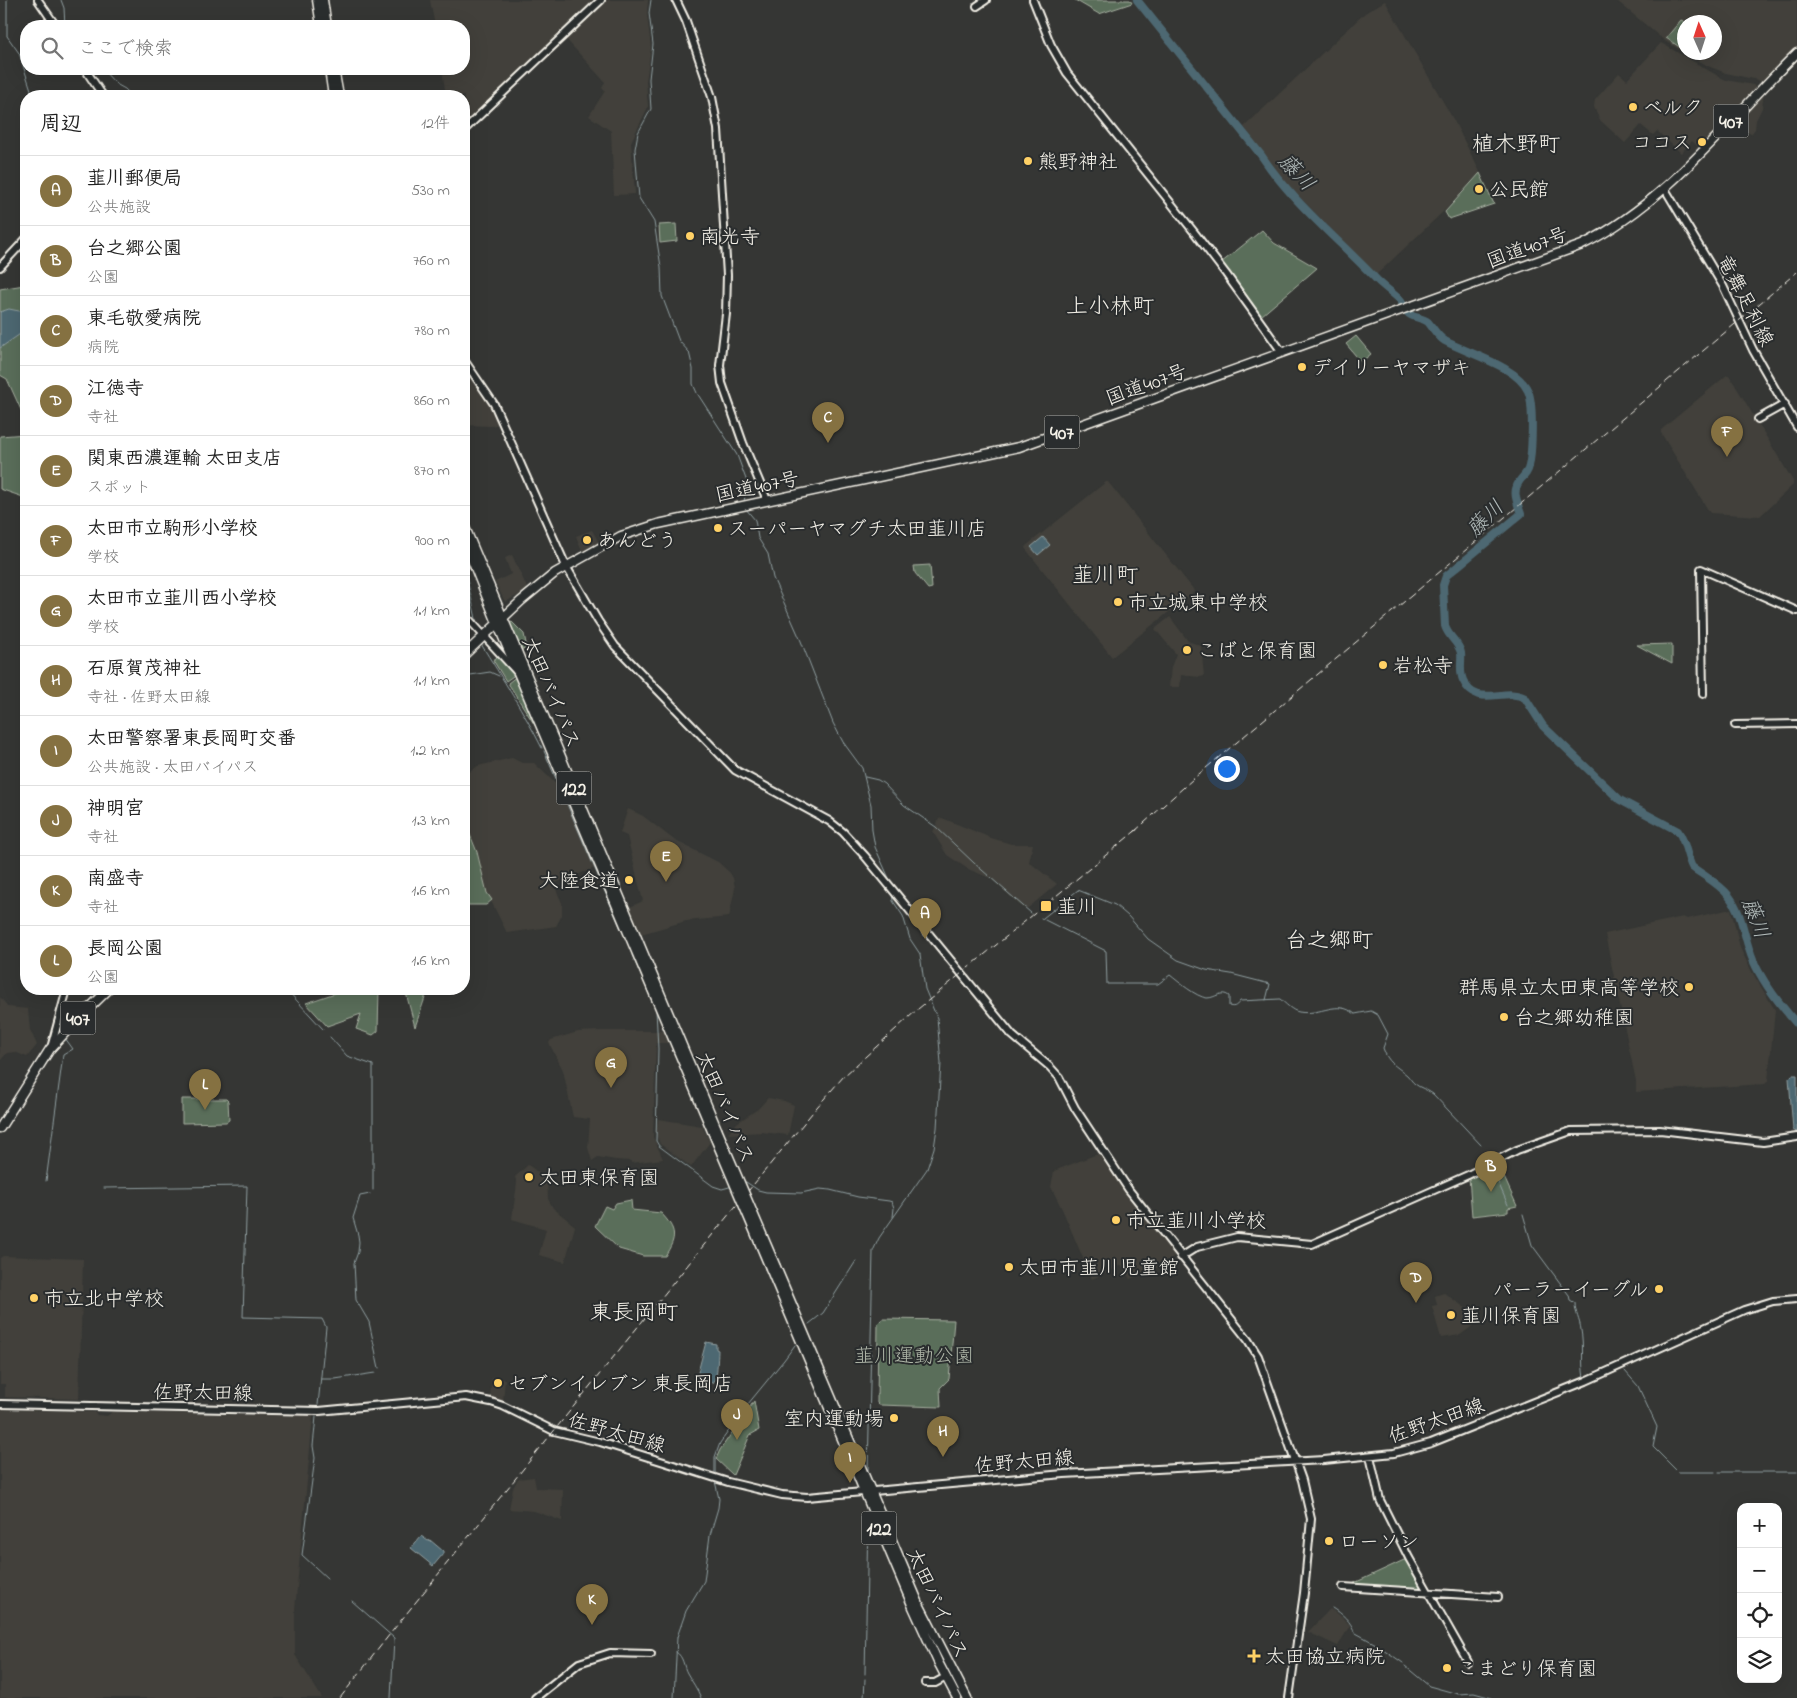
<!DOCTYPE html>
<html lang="ja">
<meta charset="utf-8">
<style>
:root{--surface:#fff;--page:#f6f6f6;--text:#222;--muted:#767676;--line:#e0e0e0;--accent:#857141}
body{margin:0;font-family:"Indie Flower","Klee One",sans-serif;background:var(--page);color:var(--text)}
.controls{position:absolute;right:15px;bottom:15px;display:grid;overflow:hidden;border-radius:10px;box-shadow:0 5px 20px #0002}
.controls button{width:45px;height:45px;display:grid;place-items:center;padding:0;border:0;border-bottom:1px solid var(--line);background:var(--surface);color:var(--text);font:25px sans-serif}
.compass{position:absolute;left:1677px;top:15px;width:45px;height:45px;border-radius:50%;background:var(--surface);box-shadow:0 5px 20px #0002;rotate:357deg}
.you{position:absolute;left:1226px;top:768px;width:18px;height:18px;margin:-12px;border:4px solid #fff;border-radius:50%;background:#1a73e8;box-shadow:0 0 0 8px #1a73e833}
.badge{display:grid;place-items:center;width:32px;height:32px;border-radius:50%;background:var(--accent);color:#fff;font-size:16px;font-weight:700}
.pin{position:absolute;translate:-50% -41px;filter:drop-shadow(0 1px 2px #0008)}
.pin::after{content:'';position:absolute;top:26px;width:18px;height:15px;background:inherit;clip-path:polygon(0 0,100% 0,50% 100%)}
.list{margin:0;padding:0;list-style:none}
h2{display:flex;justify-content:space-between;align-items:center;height:65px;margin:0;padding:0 20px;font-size:21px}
h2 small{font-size:16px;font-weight:400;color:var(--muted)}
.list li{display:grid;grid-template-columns:32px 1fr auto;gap:15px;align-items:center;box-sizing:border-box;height:70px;padding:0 20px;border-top:1px solid var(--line)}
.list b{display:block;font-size:19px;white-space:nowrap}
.list p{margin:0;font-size:16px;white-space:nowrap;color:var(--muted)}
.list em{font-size:16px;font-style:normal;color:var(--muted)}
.icon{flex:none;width:28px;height:28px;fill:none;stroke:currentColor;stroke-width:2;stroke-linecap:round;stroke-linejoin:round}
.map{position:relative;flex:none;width:1797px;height:1698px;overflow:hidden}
.search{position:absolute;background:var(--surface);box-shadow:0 5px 20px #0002;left:20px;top:20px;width:450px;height:55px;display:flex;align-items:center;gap:12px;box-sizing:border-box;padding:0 18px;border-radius:20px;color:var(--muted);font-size:19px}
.panel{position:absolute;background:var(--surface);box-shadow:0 5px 20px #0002;left:20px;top:90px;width:450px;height:905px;border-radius:20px}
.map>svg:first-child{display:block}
.built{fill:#42413b}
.green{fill:#5a6e5a;stroke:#a7b0a1}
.water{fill:#4d6872;stroke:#909fa1}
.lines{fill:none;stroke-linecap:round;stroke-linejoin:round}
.stream{stroke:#909fa1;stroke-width:1}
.river{stroke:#4d6872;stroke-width:8}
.secondary-casing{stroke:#f4f1e8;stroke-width:10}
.highway-casing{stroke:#f4f1e8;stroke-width:11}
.secondary{stroke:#2a2d2e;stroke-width:6}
.highway{stroke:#2a2d2e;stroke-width:8}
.rail{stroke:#f4f1e8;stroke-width:1;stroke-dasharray:8 4;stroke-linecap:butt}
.highway-bridge-casing{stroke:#f4f1e8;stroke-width:11;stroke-linecap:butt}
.highway-bridge{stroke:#2a2d2e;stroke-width:8}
.poi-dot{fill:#ffd166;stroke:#2a2d2e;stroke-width:2}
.labels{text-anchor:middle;stroke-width:4;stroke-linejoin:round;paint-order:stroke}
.shield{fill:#2a2d2e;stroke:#b7b6b0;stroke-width:1}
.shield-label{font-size:19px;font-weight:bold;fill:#f4f1e8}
.poi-label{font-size:20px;fill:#f4f1e8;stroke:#2a2d2e;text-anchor:start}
.street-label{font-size:20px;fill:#f4f1e8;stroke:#2a2d2e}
.park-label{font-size:20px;fill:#afb6a8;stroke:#2a2d2e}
.water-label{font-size:21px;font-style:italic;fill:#b1bab9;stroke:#2a2d2e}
.quarter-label{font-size:22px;fill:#f4f1e8;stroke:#2a2d2e}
</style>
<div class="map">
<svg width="1797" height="1698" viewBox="0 0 1797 1698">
<rect width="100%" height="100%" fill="#353634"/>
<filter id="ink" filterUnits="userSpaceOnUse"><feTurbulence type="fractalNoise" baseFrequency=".02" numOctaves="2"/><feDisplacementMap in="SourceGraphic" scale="10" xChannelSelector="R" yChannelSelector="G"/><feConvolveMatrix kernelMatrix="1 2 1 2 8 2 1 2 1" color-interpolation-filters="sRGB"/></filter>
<g filter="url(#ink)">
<path class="built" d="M430,0H597L464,127V96H446L442,69H464V26H435Z
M604,0H648L647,14L651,48L646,81L648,107L631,142L635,194L614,195L611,131L589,116L605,91L602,88L605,82L565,38Z
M1616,0H1797V48L1764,83H1762L1758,80L1726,73L1708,66L1686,53L1714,52V22H1684V52L1665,41Z
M1385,1L1453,119L1480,172L1447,208L1376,275L1281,178L1244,127L1365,13Z
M1661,43L1718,76L1726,80L1753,85L1757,89L1701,149L1692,141L1681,153L1657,131L1653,135L1641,125L1625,143L1600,120L1594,107L1595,100L1619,73L1627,80Z
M1764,92L1762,108L1756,120L1755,129L1751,134L1733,125Z
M464,366L481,387L500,424L491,426L464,425Z
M1727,375H1729L1793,481V485L1760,516L1710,513L1661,433V430Z
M1106,482H1108L1193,589L1194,592L1112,657L1025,548L1026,546Z
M592,530L599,543L583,553L576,536Z
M512,555L528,590L505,602L495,582L511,574L505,558Z
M1170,617L1188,641L1201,646L1204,676L1200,677L1181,675L1180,687H1169L1171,667L1176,654L1155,629Z
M512,758L522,763H534L559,787L595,868L555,883L554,885L562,903V915L556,926L507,933L487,893L477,852L464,820V803L469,800L464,776L478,766Z
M628,809L643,816L674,840L718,862L730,873L733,878L735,888L729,917L686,921L641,934L630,907L643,901L627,836L620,833Z
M942,818L991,838L1011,844H1033L1029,862L1057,884L1028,908H1023L990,878L968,869L947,855L933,832L939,819Z
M1731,909L1740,948L1752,972L1775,1010L1768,1081L1765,1084L1636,1092V1081L1605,934L1683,917L1687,919Z
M0,997L8,1007L28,1009L30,1030L37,1045L27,1057L15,1052L7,1053L0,1061Z
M600,1031H664L669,1043H656L653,1137L663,1159L631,1163V1161L616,1160L598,1157L592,1161L588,1148L590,1119L573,1117L563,1070L549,1043L551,1040L578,1032Z
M768,1098L784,1101L794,1105L788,1135L762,1132L728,1134L737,1123L758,1109Z
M658,1119L702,1126L710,1142L691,1167L660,1144L656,1134Z
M1100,1153L1127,1193L1176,1255L1157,1268L1130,1279L1122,1265L1092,1279L1063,1211L1051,1187L1054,1171Z
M528,1165L547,1179L548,1199L553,1208L575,1226L565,1262L539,1255L546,1229L512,1219L517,1183L515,1177Z
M3,1256L83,1259L79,1399L5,1397V1384H0V1258Z
M1444,1293L1481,1319V1320L1460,1335L1441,1338L1432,1306L1437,1305L1435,1296Z
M492,1378L505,1379L503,1402L490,1397Z
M0,1409L95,1412L97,1415L107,1416L112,1412L313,1416L295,1609V1655L322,1698H0Z
M534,1477L536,1488L563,1489L562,1521L534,1511L509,1509L513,1488L518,1479Z
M1330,1609L1338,1614L1350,1625L1338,1646L1308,1632Z"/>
<path class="green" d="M1075,0H1130L1132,3L1099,14Z
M1681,20L1685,22L1684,50L1666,38Z
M1480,173L1494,204L1449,219L1445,212Z
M676,224L677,241L660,243L659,225Z
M1262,230L1274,243L1317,268L1261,316L1221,263Z
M26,282V421L7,379L0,375V289L24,285Z
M1356,336L1371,354L1361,362L1346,344Z
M26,434V498L0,489V436Z
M930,565L932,588L928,589L915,573L914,566Z
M512,622L524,634L527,648L520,651L509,624Z
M1672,644V664L1637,645Z
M499,656L516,674L506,681L493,660Z
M517,676L539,726L536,727L508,683Z
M464,820L477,852L487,893L492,900L486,905H464Z
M344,989H379L378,1031L373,1035L356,1029L361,1014L327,1026L306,1003L344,990Z
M405,989H428L415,1027Z
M182,1099H226L228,1101L229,1120L226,1122L182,1123Z
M1496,1164L1497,1166H1499L1517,1206L1508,1208V1212L1472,1216L1469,1177Z
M631,1200L632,1210L661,1213C677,1230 677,1237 665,1256H643L619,1249L595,1226L605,1206L612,1209L616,1203Z
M882,1319L954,1320L949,1379L940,1388L941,1407L879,1405L877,1403L878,1323Z
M754,1401L759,1430L750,1435L733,1475L716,1459L720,1450Z
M1404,1560L1407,1561L1421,1586L1419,1589L1350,1585Z"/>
<path class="water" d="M26,308V330L0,348V312L9,309L19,311Z
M1043,537L1050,545L1038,555L1031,547Z
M1792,1075H1797V1132L1793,1130L1789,1078Z
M706,1342L716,1344V1349L718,1350C718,1352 717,1374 716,1376C716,1378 713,1381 712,1383L702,1378L698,1372Z
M421,1536L428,1541L430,1540L443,1551V1554L433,1566L411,1548Z"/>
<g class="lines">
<path class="stream" d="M7,0V36L19,53L33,96
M61,0L64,8L65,26
M651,0L649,13L653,44L649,79L651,109L638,133L635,149L639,198L654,222L661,267L662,296L679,341L689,352L693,369V384L697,393L737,455L747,482L744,502
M102,69L116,84L125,89L132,96
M746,509L755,520L758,538L768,554L773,578L801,641L833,723L843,742L862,768L871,805L872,830L875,847L892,885
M464,566L477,623
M481,644C502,678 524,712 542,748
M464,676L490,672L499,676
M544,751L621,929
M865,777L878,780L884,784L904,805L936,827L974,863L1031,913
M1041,918L1106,951L1107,984H1158L1170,975C1179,982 1196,997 1207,998C1216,998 1221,990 1229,996V1006C1235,1008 1237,1005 1240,1001L1280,999C1285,1003 1292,1011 1299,1012C1321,1016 1337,999 1355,1014L1371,1011L1378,1015L1388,1034L1383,1048C1388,1063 1395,1065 1407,1075C1410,1078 1412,1082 1415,1084C1420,1088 1426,1089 1433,1094L1481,1145
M1043,918L1078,890L1115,905L1128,916L1148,939L1178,960L1206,970L1231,974L1270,984L1266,1000
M632,955L656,1010L658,1049L656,1141L659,1146L713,1186L722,1189L733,1186
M286,989L323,1029
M330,1037L347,1056L373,1065V1190
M1494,1173L1508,1205
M46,1181L63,1055L73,1049L65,1038
M743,1183L746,1182L758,1190L766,1192L801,1193L820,1189L830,1190L858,1197L889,1201L892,1202L894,1208L893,1217
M104,1188L247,1186L243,1317L322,1319L326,1327L318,1405
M370,1194L360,1196L353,1218L358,1235L359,1242L358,1252L354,1263L356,1300L369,1322L379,1368
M1523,1214L1532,1245L1569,1295L1570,1300L1575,1303C1575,1313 1580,1320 1581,1330C1584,1346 1581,1362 1584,1378L1614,1365
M809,1324L823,1313L856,1261
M1625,1371L1638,1386L1657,1427L1653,1447L1678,1472H1715
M321,1379H335L375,1373
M316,1417L313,1446L315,1458L302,1555L327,1578
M868,1472L873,1251L879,1238L927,1169L934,1148L937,1128L941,1063L937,1018L925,989L920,954L910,939L903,916L893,901L892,894
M1719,1472H1797
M715,1475V1457L720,1443L748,1404L784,1360L795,1345
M352,1601L394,1638L391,1698
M1333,1608C1341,1613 1352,1622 1354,1632L1376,1644L1403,1663
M676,1652C684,1657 683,1666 687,1673C692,1682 697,1688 701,1698
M1405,1666L1429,1686L1458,1694L1474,1693L1492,1698
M865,1674L868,1517
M674,1698L677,1637L686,1611L704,1581L710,1535L718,1508L719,1499L715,1481
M864,1698L865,1679"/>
<path class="river" d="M1137,0L1261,155C1292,202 1338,239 1377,280C1384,287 1393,293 1400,300C1403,303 1404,309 1408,313C1412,318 1422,317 1428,322C1434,329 1437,336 1445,341C1469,354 1517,366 1528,391C1534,403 1532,453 1529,466C1528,472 1525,475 1521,479C1511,491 1517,501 1521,514L1446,576L1443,585L1445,626C1448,637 1459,642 1461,653C1462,662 1459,671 1463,680C1476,710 1505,686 1525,698L1543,726L1620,800L1678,831C1686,842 1686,855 1692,867C1704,876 1720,884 1729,896C1743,914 1744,939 1753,960C1762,981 1782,1007 1797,1024"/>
<g class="secondary-casing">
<path id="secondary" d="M38,0L56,26
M676,0L686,21L712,97L718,129L727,275L726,314L720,365L722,383L743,443L767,500
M1033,0L1051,45L1067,73L1194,232L1226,274L1282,352
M977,6L986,0
M85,69L103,96
M464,130L601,0
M1665,189L1723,286L1753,350L1797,427
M0,267L26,239
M464,360L494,404L566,566L598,621L615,646L735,770L829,821L843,832L865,856L1012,1035L1050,1067L1059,1077L1075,1108L1129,1190L1248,1340L1258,1356L1302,1480L1311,1519L1304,1593L1289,1698
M1758,419L1785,404
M464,614L517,672
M1703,694L1701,569L1797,611
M1735,725L1797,724
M51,1048L67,989
M1181,1257L1197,1247L1237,1237L1312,1244L1468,1175L1517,1150L1571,1131L1660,1130L1763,1142L1797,1137
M0,1404L319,1411L466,1397L491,1402L503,1406L554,1431L600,1442L728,1482L782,1495L807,1497L1064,1474L1324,1460L1394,1453L1431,1443L1586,1381L1744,1310L1773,1301L1797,1299
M1370,1456L1380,1500L1409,1558L1468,1662
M1343,1587L1498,1597
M925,1683H935L946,1677
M535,1698L579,1663L610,1653L651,1654"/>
</g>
<g class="highway-casing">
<path id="highway" d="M317,0L321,26
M323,0L327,26
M329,69L333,96
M334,69L339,96
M464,525L717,1129
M464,540L497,623L712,1131
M464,655L521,601L555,573L621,536L658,524L1019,447L1582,245C1670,201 1728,120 1797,53
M0,1128L50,1049L78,1019L109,989
M776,1267L919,1604L967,1698
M770,1268L913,1607L938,1662L957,1698"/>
</g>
<use href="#secondary" class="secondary"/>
<use href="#highway" class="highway"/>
<path class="rail" d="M1134,832L1193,779L1797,272
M340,1698L390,1634L695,1256L817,1107L844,1076L918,1009L1139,828"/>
<g class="highway-bridge-casing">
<path id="highway-bridge" d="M717,1129L776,1267
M712,1131L770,1268"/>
</g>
<use href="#highway-bridge" class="highway-bridge"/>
</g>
</g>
<g class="poi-dot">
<circle cx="1633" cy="107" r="5"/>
<circle cx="1702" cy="142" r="5"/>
<circle cx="1028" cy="161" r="5"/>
<circle cx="1479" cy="189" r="5"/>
<circle cx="690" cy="236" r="5"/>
<circle cx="1302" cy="367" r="5"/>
<circle cx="718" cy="528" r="5"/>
<circle cx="587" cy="540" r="5"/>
<circle cx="1118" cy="602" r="5"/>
<circle cx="1187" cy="650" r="5"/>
<circle cx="1383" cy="665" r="5"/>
<circle cx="629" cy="880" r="5"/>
<rect x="1040" y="900" width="12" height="12" rx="2.5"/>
<circle cx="1689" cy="987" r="5"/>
<circle cx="1504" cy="1017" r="5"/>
<circle cx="529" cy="1177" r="5"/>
<circle cx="1116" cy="1220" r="5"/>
<circle cx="1009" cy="1267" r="5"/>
<circle cx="1659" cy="1289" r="5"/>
<circle cx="34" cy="1298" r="5"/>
<circle cx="1451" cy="1315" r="5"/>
<circle cx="498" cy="1383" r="5"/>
<circle cx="894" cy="1418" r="5"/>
<circle cx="1329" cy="1541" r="5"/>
<path d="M1251.5 1648.5h5v5h5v5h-5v5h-5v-5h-5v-5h5z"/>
<circle cx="1447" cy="1668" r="5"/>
</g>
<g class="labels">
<g class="shield">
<rect x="1713.5" y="104.5" width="35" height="33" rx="4"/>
<rect x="1044.5" y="415.5" width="35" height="33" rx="4"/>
<rect x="556.5" y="771.5" width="35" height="33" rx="4"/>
<rect x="60.5" y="1001.5" width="35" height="33" rx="4"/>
<rect x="861.5" y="1511.5" width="35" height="33" rx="4"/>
</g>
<g class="shield-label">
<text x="1731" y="128">407</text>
<text x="1062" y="439">407</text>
<text x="574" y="795">122</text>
<text x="78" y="1025">407</text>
<text x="879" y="1535">122</text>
</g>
<g class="poi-label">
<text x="1643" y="114">ベルク</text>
<text x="1692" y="149" text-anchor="end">ココス</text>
<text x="1038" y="168">熊野神社</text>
<text x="1489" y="196">公民館</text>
<text x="700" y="243">南光寺</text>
<text x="1312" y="374">デイリーヤマザキ</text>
<text x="728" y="535">スーパーヤマグチ太田韮川店</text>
<text x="597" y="547">あんどう</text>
<text x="1128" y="609">市立城東中学校</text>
<text x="1197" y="657">こばと保育園</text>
<text x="1393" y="672">岩松寺</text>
<text x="619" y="887" text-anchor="end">大陸食道</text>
<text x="1057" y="913">韮川</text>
<text x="1679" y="994" text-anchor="end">群馬県立太田東高等学校</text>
<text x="1514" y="1024">台之郷幼稚園</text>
<text x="539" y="1184">太田東保育園</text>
<text x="1126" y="1227">市立韮川小学校</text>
<text x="1019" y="1274">太田市韮川児童館</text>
<text x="1649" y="1296" text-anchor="end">パーラーイーグル</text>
<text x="44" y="1305">市立北中学校</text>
<text x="1461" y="1322">韮川保育園</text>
<text x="508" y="1390">セブンイレブン 東長岡店</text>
<text x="884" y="1425" text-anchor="end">室内運動場</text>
<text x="1339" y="1548">ローソン</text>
<text x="1265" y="1663">太田協立病院</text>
<text x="1457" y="1675">こまどり保育園</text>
</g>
<g class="street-label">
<text transform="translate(1527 247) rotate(-20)" y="7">国道407号</text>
<text transform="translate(1746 300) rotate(63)" y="7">竜舞足利線</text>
<text transform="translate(1146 384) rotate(-20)" y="7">国道407号</text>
<text transform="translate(757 486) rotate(-12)" y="7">国道407号</text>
<text transform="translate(552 692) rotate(67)" y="7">太田バイパス</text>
<text transform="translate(726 1107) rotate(67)" y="7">太田バイパス</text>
<text transform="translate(203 1392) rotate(1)" y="7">佐野太田線</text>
<text transform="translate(1436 1420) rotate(-19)" y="7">佐野太田線</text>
<text transform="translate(617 1432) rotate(16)" y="7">佐野太田線</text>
<text transform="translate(1024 1461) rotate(-5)" y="7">佐野太田線</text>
<text transform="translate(938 1603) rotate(65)" y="7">太田バイパス</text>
</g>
<g class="park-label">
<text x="914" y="1362">韮川運動公園</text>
</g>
<g class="water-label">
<text transform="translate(1297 172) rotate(47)" y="7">藤川</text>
<text transform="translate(1485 518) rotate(-45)" y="7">藤川</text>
<text transform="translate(1756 918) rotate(69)" y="7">藤川</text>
</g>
<g class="quarter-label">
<text x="1516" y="151">植木野町</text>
<text x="1110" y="313">上小林町</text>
<text x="1105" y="582">韮川町</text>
<text x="1329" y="947">台之郷町</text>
<text x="634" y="1319">東長岡町</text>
</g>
</g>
</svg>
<div class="controls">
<button>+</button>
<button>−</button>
<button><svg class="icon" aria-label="locate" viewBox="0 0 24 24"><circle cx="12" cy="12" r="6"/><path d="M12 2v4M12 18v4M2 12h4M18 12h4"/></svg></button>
<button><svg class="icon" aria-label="layers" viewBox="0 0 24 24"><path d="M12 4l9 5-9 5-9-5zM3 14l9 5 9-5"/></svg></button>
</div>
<svg class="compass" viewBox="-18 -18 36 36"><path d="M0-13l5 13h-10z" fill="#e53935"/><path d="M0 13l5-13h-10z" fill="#767676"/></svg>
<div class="you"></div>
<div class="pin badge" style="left:925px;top:939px">A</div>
<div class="pin badge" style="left:1491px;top:1192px">B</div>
<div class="pin badge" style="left:828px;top:443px">C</div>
<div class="pin badge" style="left:1416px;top:1303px">D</div>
<div class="pin badge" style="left:666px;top:882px">E</div>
<div class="pin badge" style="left:1727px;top:457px">F</div>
<div class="pin badge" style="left:611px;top:1088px">G</div>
<div class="pin badge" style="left:943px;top:1457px">H</div>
<div class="pin badge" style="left:850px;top:1483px">I</div>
<div class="pin badge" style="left:737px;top:1440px">J</div>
<div class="pin badge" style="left:592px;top:1625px">K</div>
<div class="pin badge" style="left:205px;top:1110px">L</div>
<div class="search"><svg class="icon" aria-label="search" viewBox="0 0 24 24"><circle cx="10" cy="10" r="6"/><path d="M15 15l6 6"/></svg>ここで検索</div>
<section class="panel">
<h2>周辺<small>12件</small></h2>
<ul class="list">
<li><span class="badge">A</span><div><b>韮川郵便局</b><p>公共施設</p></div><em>530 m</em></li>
<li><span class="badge">B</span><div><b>台之郷公園</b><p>公園</p></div><em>760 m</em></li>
<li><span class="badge">C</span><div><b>東毛敬愛病院</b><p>病院</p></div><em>780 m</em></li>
<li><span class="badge">D</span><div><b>江徳寺</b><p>寺社</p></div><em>860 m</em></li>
<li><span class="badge">E</span><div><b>関東西濃運輸 太田支店</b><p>スポット</p></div><em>870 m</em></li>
<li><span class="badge">F</span><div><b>太田市立駒形小学校</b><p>学校</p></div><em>900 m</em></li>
<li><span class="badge">G</span><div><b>太田市立韮川西小学校</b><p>学校</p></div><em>1.1 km</em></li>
<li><span class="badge">H</span><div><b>石原賀茂神社</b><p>寺社 · 佐野太田線</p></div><em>1.1 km</em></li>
<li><span class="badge">I</span><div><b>太田警察署東長岡町交番</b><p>公共施設 · 太田バイパス</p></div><em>1.2 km</em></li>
<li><span class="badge">J</span><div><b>神明宮</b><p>寺社</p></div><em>1.3 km</em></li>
<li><span class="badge">K</span><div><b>南盛寺</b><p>寺社</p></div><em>1.6 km</em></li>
<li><span class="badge">L</span><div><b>長岡公園</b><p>公園</p></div><em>1.6 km</em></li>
</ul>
</section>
</div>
